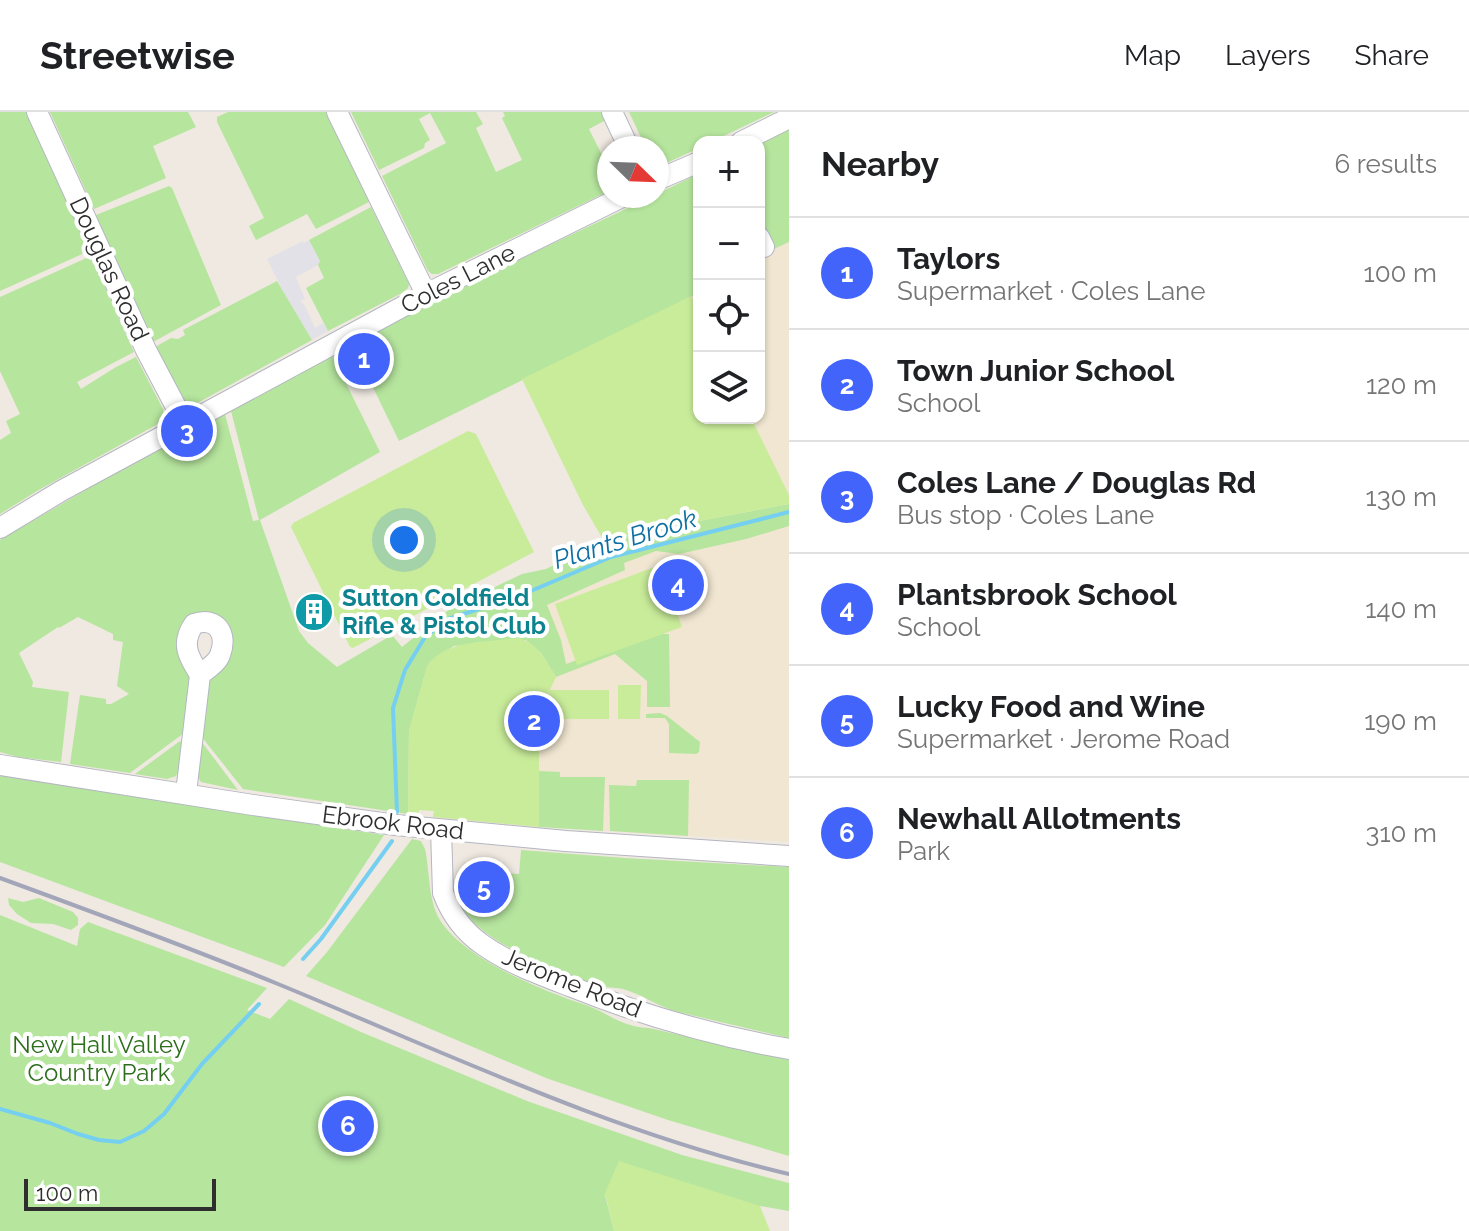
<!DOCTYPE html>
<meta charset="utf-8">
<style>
:root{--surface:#fff;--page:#f6f6f6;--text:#202124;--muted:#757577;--line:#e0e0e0;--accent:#4264fb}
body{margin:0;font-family:Raleway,sans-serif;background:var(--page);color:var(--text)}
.controls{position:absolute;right:24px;top:24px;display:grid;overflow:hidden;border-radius:16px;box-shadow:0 2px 6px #0004}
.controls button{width:72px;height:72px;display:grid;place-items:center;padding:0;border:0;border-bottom:2px solid var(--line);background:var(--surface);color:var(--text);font:40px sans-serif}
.compass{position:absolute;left:597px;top:24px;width:72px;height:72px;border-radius:50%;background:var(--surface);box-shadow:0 2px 6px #0004;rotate:113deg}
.scale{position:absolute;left:24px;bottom:20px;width:192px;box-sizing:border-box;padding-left:8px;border:4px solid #2e2e2e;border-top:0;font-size:22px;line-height:28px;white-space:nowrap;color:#2e2e2e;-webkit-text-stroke:6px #fff;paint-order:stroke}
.you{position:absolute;left:404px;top:428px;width:28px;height:28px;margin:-20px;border:6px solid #fff;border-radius:50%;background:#1a73e8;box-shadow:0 0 0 12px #1a73e833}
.badge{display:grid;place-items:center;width:52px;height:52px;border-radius:50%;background:var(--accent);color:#fff;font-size:26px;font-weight:700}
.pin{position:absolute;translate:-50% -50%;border:4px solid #fff;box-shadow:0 2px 8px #0006}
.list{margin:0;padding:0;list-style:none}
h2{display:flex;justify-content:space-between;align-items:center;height:104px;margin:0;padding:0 32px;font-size:34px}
h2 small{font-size:26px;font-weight:400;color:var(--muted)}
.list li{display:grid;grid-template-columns:52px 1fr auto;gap:24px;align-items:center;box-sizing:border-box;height:112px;padding:0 32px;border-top:2px solid var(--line)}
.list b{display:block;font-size:30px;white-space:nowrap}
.list p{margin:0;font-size:26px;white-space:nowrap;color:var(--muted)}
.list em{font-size:26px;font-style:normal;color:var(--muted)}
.icon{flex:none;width:44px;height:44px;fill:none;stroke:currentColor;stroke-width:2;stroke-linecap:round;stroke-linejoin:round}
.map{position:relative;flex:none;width:789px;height:1119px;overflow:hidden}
header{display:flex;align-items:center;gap:48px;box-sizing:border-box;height:112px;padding:0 40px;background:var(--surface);border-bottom:2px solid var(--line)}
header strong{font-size:38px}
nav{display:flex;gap:44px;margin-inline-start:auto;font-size:28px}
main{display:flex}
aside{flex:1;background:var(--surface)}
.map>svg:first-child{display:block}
.industrial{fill:#e3e1e8}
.education{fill:#f0e6d1}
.green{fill:#b6e59e}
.pitch{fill:#c9ec9a}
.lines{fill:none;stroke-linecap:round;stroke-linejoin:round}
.stream{stroke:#75cff0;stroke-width:4}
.minor-casing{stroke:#b4b7c1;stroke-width:22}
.minor{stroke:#fff;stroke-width:20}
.rail{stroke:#a3a6b8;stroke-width:4}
.labels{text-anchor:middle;stroke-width:8;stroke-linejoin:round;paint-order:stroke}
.street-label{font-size:24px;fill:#2e2e2e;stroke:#fff}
.culture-label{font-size:24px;font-weight:bold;fill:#0d838f;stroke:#fff;text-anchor:start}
.park-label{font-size:24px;fill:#2c6e1b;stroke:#fff}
.water-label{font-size:26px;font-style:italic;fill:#0d6fa3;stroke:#fff}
</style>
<header>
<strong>Streetwise</strong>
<nav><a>Map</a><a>Layers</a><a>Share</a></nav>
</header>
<main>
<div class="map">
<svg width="789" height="1119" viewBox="0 0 789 1119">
<rect width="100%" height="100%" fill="#efe9e1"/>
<path class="industrial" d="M309,128L320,149L318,153L296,165L305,187L300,189L305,194L315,216L323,211L328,219L312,228L285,183L267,147L303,129L304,131Z"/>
<path class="education" d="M789,130V730L516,713L433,705L434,699L419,698L418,704L392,700L385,575L623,451L604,429L583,393L522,267L699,181V306H759V148L774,137Z"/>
<path class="green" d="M0,0H27L89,139L0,179Z
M50,0H188L196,15L153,34L166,66L94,97Z
M228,0H326L369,90L316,117L307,102L256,128L249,114L264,106L217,10V5Z
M351,0H476L483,12L476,16L496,60L522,48L502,6L505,4L503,0H603L606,8L589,17L603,45L609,42V79L438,162H432L428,159L382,64L446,31L430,1L419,7L430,28L425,31L424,36L379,58Z
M629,0H774L711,30H699V36L660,54L657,53V36H646Z
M789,17V130L774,137L759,107V32Z
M696,63L699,69V133L695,135L699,140V181L399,329L365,259L367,258L371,265L375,262L360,227L535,140L653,84H657V82Z
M169,74L172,76L221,193L153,230L96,103Z
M371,95L409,172L408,176L402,181L328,219L306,176L324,166L318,153L320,149L309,128Z
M91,144L134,240L77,270L81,277L116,255L136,245L163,297V306L156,313L37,379L0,402V328L11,321L6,309L20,302L0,259V185Z
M277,169L312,228L192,294L185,292L155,235L171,226L178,227L185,223L183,218Z
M332,243L380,340L260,408L299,519L308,531L337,555L392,523L402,535L451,496L522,462L546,457L604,429L657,417L789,392V414L746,427L679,442L656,439L624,451L625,458L547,493L561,528L566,552L648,522H669L670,595H647V569L615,542L556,565L541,541L526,528L454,534L431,549L427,555L409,619L408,702L243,677L201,624L208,570L222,558L228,549L216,503L204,500L194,502C180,527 169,538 190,563L184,621L130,661L70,652L80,583L106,587V592H111L129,582L117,574L123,530L113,528V522L78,505L59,516L58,515L19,541L33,570L32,575L69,580L61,650L18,645L0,640V428L96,372L225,302L253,409L259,408L231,299Z
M660,601L667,604L700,630L699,640L696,642L669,641V612L665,606H646V602Z
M180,629L182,632L179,658L176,664L167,667L135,662Z
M201,629L238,678L201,670L198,665Z
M539,659L560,660V665H605L603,719L539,715Z
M0,664L384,723L325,813L284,855L0,750Z
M637,668H689L688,724L610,719L609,673L636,674Z
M412,727L421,729L425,737C430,760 428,788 440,808C461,842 522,869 558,883C571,889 586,892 598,898C614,907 631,916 649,916L789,948V1044L668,1008L546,966L306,864L327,840Z
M521,738L625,746L789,755V926L674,899C656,893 641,882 623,877C615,875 606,876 598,874C589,871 579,866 570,863C532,847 471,825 456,784L467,769L479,778L472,787L479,793L495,773L488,767L492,763L499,768L505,761L519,762Z
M8,786L23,790L39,786L73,800L78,806V813L71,818L53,812L31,811L17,802L9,793Z
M0,803L77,834L80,817L88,810L267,876L247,898L270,907L289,887L361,920L527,989L682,1043L789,1071V1099L760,1094L605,1083L614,1119H0Z"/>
<path class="pitch" d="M691,184L699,200V306H751L789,383V392L657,417L604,429L583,393L522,267Z
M468,319L476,322L534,440L353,536L350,535L291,415L293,411Z
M660,453L682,515L577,553L555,492Z
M518,526C538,531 546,549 556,565L550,578H609V607H550L549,580L539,598V715L433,705L434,699L419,698L418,704L408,702L409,619L427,554C445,527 489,530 518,526Z
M618,573H641L640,607H618Z
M619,1049L760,1094L770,1119H614L605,1081Z"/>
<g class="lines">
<path class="stream" d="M397,700L393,596L405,558L425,525L448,507L519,484L611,445L789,400
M303,847L321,827L392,729
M0,997L50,1011L78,1022L99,1028L120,1030L144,1019L164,1002L202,952L259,892"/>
<g class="minor-casing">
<path id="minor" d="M37,0L146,238L185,312
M337,0L426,182
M612,0L629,36
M741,30L789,6
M657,68L699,50
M759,125L764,135
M0,416L61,379L426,182L624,84
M0,653L253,693L396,713L566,729L789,744
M186,681L200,563C189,546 180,532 194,512C217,504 228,522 220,543C217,551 207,557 200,563
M441,718L443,781C451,802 464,820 483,833C510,852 541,863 572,875C642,903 715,924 789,937"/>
</g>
<use href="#minor" class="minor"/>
<path class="rail" d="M0,766C93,800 186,834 278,872C446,941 611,1020 789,1062"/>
</g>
<defs>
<g id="building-disc" transform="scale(2)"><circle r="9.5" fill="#0f9aa8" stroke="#fff"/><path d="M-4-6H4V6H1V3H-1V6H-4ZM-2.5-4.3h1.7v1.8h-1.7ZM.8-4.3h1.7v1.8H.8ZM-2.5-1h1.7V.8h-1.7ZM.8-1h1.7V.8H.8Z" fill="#fff"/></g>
</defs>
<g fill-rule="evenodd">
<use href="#building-disc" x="314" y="500"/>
</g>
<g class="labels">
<g class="street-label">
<text transform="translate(109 157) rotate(65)" y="8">Douglas Road</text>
<text transform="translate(458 167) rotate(-27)" y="8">Coles Lane</text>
<text transform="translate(393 711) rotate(7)" y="8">Ebrook Road</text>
<text transform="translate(572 871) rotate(22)" y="8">Jerome Road</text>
</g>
<g class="culture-label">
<text x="342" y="494">Sutton Coldfield<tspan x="342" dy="28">Rifle &amp; Pistol Club</tspan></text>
</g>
<g class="park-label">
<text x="99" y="941">New Hall Valley<tspan x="99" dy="28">Country Park</tspan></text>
</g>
<g class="water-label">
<text transform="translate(625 427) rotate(-17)" y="9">Plants Brook</text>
</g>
</g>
</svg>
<div class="controls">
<button>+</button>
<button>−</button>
<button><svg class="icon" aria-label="locate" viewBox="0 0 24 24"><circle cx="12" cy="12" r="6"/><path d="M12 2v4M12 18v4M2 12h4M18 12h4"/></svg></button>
<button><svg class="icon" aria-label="layers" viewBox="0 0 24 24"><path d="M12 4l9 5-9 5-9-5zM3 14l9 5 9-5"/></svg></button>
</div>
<svg class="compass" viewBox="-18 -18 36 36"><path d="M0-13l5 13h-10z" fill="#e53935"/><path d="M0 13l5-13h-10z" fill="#757577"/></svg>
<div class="scale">100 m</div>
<div class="you"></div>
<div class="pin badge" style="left:364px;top:247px">1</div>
<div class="pin badge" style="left:534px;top:609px">2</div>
<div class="pin badge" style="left:187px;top:319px">3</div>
<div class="pin badge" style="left:678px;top:473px">4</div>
<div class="pin badge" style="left:484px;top:775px">5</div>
<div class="pin badge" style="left:348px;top:1014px">6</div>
</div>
<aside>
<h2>Nearby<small>6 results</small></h2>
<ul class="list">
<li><span class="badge">1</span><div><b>Taylors</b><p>Supermarket · Coles Lane</p></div><em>100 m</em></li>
<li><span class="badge">2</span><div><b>Town Junior School</b><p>School</p></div><em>120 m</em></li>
<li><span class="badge">3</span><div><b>Coles Lane / Douglas Rd</b><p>Bus stop · Coles Lane</p></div><em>130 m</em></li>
<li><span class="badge">4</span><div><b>Plantsbrook School</b><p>School</p></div><em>140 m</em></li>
<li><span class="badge">5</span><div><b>Lucky Food and Wine</b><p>Supermarket · Jerome Road</p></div><em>190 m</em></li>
<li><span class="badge">6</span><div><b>Newhall Allotments</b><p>Park</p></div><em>310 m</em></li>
</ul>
</aside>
</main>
